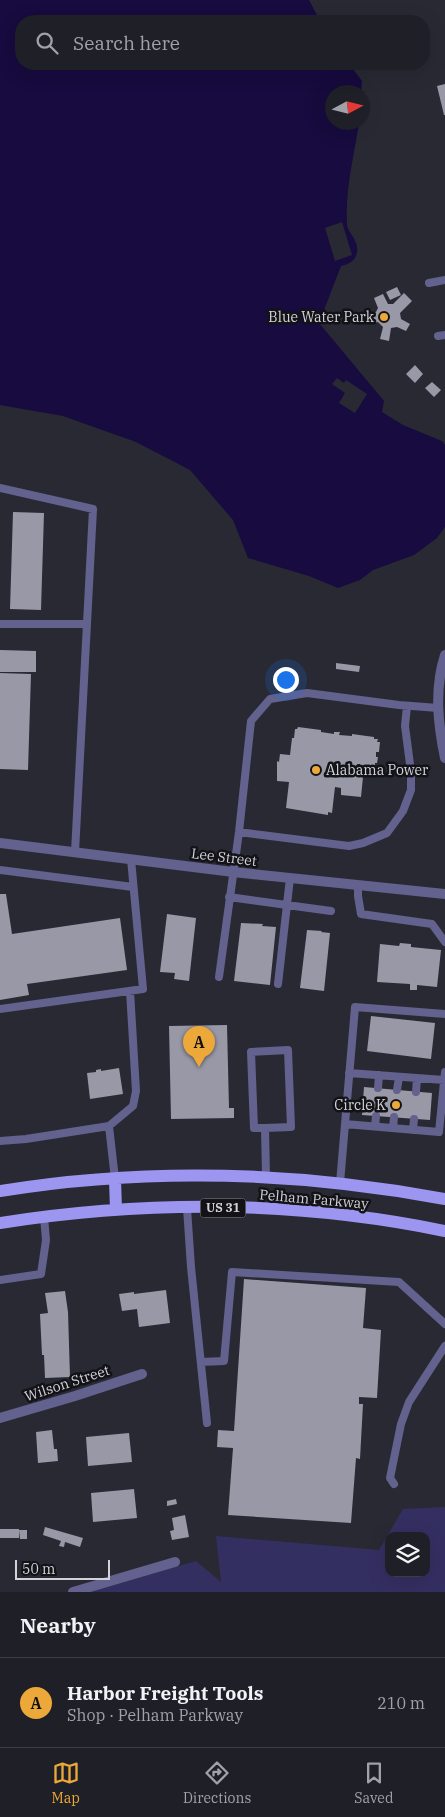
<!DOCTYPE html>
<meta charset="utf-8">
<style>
:root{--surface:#1f1f27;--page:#2c2c33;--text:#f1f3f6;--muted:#a1a2a7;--line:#3c3d44;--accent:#eca93a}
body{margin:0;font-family:"IBM Plex Serif",serif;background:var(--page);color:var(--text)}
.controls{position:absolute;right:15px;bottom:15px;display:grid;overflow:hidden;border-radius:10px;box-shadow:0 5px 20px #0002}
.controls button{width:45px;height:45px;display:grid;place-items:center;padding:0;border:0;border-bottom:1px solid var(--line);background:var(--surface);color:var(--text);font:25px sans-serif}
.compass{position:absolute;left:325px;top:85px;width:45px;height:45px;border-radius:50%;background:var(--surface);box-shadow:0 5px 20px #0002;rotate:83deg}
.scale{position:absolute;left:15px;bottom:12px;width:95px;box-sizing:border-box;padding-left:5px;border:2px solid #d2d2d9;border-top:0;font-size:14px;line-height:18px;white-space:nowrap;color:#d2d2d9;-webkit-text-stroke:4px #121217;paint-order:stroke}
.you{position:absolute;left:285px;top:679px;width:18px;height:18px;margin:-12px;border:4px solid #fff;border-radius:50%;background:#1a73e8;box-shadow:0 0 0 8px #1a73e833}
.badge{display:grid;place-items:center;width:32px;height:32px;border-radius:50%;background:var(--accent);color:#111;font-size:16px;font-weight:700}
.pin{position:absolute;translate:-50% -41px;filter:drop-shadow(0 1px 2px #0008)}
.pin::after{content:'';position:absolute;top:26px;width:18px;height:15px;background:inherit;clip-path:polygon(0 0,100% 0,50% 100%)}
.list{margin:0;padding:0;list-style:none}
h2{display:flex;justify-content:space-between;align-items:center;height:65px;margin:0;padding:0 20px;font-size:21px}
h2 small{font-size:16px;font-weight:400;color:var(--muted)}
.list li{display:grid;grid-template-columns:32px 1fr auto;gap:15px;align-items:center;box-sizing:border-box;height:90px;padding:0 20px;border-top:1px solid var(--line)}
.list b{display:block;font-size:19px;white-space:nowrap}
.list p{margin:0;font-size:16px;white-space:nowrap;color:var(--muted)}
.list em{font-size:16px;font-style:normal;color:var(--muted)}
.icon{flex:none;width:28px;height:28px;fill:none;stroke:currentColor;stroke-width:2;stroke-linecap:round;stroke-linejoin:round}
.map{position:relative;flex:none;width:445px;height:1592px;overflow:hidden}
.search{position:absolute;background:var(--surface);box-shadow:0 5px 20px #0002;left:15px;right:15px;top:15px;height:55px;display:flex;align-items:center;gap:12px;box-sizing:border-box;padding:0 18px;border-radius:20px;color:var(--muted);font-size:19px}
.sheet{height:155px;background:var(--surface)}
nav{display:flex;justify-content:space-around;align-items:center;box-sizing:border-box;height:70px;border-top:1px solid var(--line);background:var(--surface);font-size:14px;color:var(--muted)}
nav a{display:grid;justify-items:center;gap:2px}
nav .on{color:var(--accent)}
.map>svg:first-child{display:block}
.green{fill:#342f61;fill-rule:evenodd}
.water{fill:#170b3f}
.pier{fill:#292934}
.building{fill:#9898a6}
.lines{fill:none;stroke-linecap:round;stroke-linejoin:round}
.service{stroke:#63618d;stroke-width:8}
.minor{stroke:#63618d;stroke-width:10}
.primary{stroke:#9c96f0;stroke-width:12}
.poi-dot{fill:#eca93a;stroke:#121217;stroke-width:2}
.labels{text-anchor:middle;stroke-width:5;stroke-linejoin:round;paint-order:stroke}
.shield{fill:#121217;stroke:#98989f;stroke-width:1}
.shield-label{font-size:12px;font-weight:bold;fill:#d2d2d9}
.poi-label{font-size:14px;fill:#d2d2d9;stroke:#121217;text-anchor:end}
.street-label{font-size:14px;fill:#d2d2d9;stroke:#121217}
</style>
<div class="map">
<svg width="445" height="1592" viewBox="0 0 445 1592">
<rect width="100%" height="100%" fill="#292934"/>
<path class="green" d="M445,1507V1592H91L196,1561L221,1582L216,1536L379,1550L403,1509ZM389,1536H426V1573H389Z"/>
<path class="water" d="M0,0H309L320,21H21V64H349L362,81L361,92H332V122L359,123C354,156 345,190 347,224C347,233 359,239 357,252C356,261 349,264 341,266L319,323L384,401L382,412L403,425L442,441L445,445V527L437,538L414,555L373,570L360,580L338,588L309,576L248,558L233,520L190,470L136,442L63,416L0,405Z"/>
<path class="pier" d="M342,222L352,255L335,261L325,228Z
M337,378L344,383L346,380L367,394L355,413L339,403L345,393L332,384Z"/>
<path class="building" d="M445,84V115H444L437,86Z
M397,287L401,295L390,300L386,292Z
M404,293L412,301L400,313L401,319L410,324L406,331L397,327L391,328L389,341L380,339L383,327L378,322L369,324L368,314L376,312L378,308L374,298L383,294L388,304H393Z
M415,365L423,374L415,383L406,374Z
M432,382L441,390L434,397L425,388Z
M13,512L44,513L41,610L10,609Z
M0,650L36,651V672H0Z
M336,663L360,666L359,672L336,669Z
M0,673L31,674L28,770L0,769Z
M298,727L321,730V732L334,734V732H340L339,735L352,736V734L374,737V739H378L377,742H380L379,752H376V757H378L377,763H375V766L366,765V767L360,766V764H357L356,776L363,777L361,797L341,795V788L335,787L332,813L328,812V815L286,808L289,782L277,781V761L279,762L280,754L290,755L292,738H294L295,729H297Z
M0,894H6L12,934L120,918L127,970L27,984L29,995L0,1000Z
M167,914L196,918L189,981L174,979L175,973L160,972Z
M241,923L263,924L262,926L276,927L270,985L234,981Z
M307,930L322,931L321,932L330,933L324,991L300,988Z
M400,943L411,944V947L441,950L437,987L417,985V990H410V984L377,982L380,944L399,946Z
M371,1016L435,1023L431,1059L367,1051Z
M227,1025L229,1108H234V1118L171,1119L169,1026Z
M119,1068L123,1094L90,1099L87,1073L96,1072V1070L101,1069V1071Z
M364,1087L432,1093L430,1120L362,1115Z
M244,1279L366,1288L363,1328L381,1330L377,1398L359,1397V1404H363L360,1459L356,1458L351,1523L228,1515L233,1448L217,1447L218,1430L234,1431Z
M166,1290L170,1323L139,1327L137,1309L122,1311L119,1294L134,1292V1294Z
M65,1291L68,1312L70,1377L45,1378L44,1355H42L40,1314L48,1313L45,1293Z
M52,1430L54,1449H57L58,1461L38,1463L36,1432Z
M129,1433L132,1462L88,1466L86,1437Z
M134,1489L137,1518L93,1522L91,1493Z
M176,1499L177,1504L167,1506V1501Z
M185,1515L189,1537L172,1540L170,1531L174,1530L172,1518Z
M45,1527L83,1538L80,1547L65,1542L64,1547L59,1546L61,1541L43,1535Z
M0,1529H19V1538H0Z
M19,1530H27V1539H20Z"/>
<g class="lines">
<path class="service" d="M429,283L445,280
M438,336L445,335
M0,488L93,509L75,852
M0,624H87
M239,832L349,846L363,843L387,833L403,811L411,790V772L405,726L407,706
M0,870L133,887
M358,885V896L361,914L432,924L445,942
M229,897L331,911
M219,977L239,832L251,721L270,699L307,693L399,705L438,708
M278,984L290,878
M0,1009L143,989L131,859
M349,1073L444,1080
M378,1088L379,1075
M397,1090L399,1077
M416,1092L417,1078
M345,1124L439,1132L445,1072
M109,1126L133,1106L136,1091L130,991
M375,1126L376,1116
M265,1128H254L251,1052L288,1050L291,1127L265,1128L266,1177
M393,1128L394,1117
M413,1130L414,1119
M0,1141L26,1139L109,1126L115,1179
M340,1183L355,1007L445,1014
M187,1208L191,1267L207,1423
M0,1280L41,1274L46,1240L44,1217
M201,1362L224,1361L232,1272L399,1282L445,1324
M394,1484L390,1478L401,1424L409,1402L445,1346"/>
<path class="minor" d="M445,655C434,689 438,724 445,758
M0,843L233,872L445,894
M0,1418L75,1396L142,1374
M73,1592L175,1562"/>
<path class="primary" d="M115,1179L116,1210
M0,1191C147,1167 299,1172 445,1199
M0,1223C147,1200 299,1201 445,1231"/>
</g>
<g class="poi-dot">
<circle cx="384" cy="317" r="5"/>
<circle cx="316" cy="770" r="5"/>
<circle cx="396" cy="1105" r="5"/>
</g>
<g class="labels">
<rect class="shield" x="200.5" y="1198.5" width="45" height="19" rx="4"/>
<g class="shield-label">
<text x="223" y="1212">US 31</text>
</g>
<g class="poi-label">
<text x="374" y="322">Blue Water Park</text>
<text x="326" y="775" text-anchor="start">Alabama Power</text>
<text x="386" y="1110">Circle K</text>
</g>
<g class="street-label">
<text transform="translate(224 857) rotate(7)" y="5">Lee Street</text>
<text transform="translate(314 1199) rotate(5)" y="5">Pelham Parkway</text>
<text transform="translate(67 1383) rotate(-18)" y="5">Wilson Street</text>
</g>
</g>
</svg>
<div class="controls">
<button><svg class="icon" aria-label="layers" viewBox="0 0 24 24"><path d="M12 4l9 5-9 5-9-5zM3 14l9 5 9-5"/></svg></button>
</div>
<svg class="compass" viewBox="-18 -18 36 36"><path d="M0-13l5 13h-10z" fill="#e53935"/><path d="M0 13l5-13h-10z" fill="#a1a2a7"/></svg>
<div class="scale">50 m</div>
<div class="you"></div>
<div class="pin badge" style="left:199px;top:1067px">A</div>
<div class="search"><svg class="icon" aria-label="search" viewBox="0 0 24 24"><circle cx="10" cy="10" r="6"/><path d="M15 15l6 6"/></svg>Search here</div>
</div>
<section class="sheet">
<h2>Nearby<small></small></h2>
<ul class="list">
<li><span class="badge">A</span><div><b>Harbor Freight Tools</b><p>Shop · Pelham Parkway</p></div><em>210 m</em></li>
</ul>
</section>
<nav>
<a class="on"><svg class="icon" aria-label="map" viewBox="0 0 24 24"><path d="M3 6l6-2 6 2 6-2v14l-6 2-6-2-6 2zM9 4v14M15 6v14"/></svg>Map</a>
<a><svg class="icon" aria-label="directions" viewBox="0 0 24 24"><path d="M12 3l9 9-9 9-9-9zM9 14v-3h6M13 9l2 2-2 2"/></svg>Directions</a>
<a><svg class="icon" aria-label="saved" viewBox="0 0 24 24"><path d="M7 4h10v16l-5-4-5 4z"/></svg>Saved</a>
</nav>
